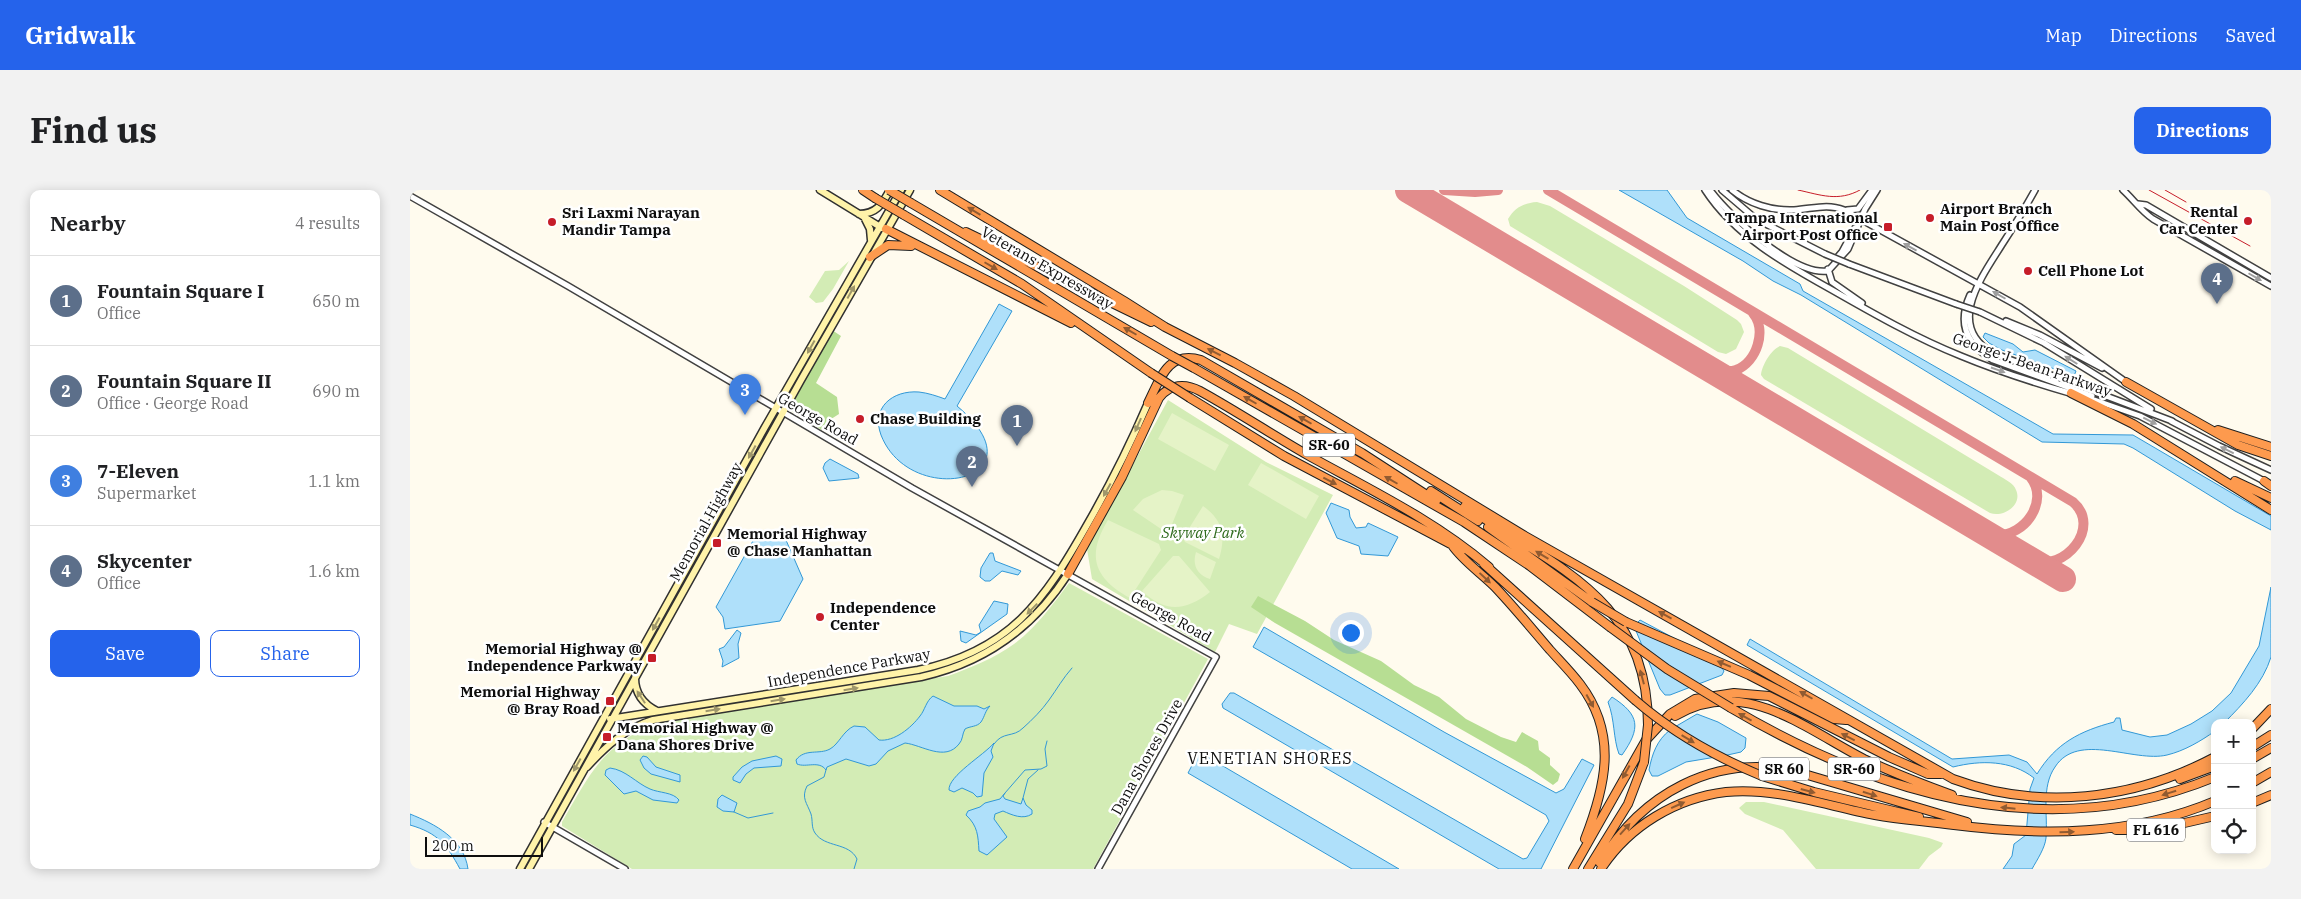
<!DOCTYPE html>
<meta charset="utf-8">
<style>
:root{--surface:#fff;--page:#f2f2f2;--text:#202124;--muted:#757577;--line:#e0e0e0;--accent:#2563eb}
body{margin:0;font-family:"IBM Plex Serif",serif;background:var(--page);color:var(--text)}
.controls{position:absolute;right:15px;bottom:15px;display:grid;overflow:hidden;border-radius:10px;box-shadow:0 2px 12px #0003}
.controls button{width:45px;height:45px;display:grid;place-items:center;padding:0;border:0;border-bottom:1px solid var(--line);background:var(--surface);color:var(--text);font:25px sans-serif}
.scale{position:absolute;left:15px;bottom:12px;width:118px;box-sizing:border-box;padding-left:5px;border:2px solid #0e0e0e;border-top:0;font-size:14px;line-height:18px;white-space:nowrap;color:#0e0e0e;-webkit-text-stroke:4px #fff;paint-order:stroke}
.you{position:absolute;left:940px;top:442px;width:18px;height:18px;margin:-12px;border:4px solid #fff;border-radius:50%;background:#1a73e8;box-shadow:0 0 0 8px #1a73e833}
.badge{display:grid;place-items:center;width:32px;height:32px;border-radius:50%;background:var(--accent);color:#fff;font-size:16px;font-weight:700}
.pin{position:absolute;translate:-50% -41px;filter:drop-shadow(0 1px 2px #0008)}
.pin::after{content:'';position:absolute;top:26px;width:18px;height:15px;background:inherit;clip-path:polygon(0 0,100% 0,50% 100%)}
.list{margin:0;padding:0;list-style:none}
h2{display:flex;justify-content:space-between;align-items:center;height:65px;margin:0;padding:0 20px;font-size:21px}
h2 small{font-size:16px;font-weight:400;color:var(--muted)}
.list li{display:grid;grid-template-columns:32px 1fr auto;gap:15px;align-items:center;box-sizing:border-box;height:90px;padding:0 20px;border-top:1px solid var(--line)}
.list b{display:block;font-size:19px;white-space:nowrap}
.list p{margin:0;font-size:16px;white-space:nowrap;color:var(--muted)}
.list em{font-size:16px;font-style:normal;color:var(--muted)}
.actions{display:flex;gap:10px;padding:15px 20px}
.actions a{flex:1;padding:11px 0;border:1px solid var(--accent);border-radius:10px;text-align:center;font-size:18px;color:var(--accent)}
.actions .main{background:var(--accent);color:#fff}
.icon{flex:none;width:28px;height:28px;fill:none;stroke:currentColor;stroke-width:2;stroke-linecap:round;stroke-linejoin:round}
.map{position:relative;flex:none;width:1861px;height:679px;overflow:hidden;border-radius:10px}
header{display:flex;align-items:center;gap:30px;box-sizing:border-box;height:70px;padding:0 25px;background:var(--accent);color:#fff}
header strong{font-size:24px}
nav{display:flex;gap:28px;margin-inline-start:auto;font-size:18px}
.intro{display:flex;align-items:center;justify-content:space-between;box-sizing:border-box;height:120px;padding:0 30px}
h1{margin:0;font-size:35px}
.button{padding:12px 22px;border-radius:10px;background:var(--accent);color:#fff;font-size:18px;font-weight:700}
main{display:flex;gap:30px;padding:0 30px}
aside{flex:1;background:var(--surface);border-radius:10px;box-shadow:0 2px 12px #0003}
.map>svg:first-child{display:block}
.green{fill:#d3ecb5}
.forest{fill:#b7de93}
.pitch{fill:#e5f3c7}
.water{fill:#afe0fa;stroke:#3298d6}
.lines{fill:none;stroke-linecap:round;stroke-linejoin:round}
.stream{stroke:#3298d6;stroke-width:1}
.taxiway{stroke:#e28c8c;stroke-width:10}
.runway{stroke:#e28c8c;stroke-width:26}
.tertiary-casing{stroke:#414141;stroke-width:8}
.secondary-casing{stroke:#303030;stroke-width:9}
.motorway-casing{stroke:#1f1f1f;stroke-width:10}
.tertiary{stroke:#fff;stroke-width:5}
.secondary{stroke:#fff3a9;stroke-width:6}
.motorway{stroke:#fd9a4e;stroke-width:8}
.tram{stroke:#c61d29;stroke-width:1}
.tertiary-bridge-casing{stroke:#414141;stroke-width:8;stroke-linecap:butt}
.motorway-bridge-casing{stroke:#1f1f1f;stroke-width:10;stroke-linecap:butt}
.tertiary-bridge{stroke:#fff;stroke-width:5}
.motorway-bridge{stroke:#fd9a4e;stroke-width:8}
.oneway{fill:#915b31}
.oneway2{fill:#9f9f9f}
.oneway3{fill:#9f976b}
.poi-dot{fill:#c61d29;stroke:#fff;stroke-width:2}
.labels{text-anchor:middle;stroke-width:5;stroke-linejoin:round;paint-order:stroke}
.shield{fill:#fff;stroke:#565656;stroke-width:1}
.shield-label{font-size:14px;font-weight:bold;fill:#0e0e0e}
.poi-label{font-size:15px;font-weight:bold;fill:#0e0e0e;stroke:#fff;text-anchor:start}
.street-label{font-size:15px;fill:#0e0e0e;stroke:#fff}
.park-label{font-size:15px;font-style:italic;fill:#2c691a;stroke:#fff}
.neighbourhood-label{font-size:16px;letter-spacing:1px;fill:#0e0e0e;stroke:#fff}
</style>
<header>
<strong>Gridwalk</strong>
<nav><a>Map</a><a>Directions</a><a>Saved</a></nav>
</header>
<div class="intro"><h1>Find us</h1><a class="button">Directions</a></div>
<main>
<aside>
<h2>Nearby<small>4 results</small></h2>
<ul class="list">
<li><span class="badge" style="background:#5c6f8a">1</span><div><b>Fountain Square I</b><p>Office</p></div><em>650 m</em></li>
<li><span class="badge" style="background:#5c6f8a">2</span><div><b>Fountain Square II</b><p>Office · George Road</p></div><em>690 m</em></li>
<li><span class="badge" style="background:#3f7fe0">3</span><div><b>7-Eleven</b><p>Supermarket</p></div><em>1.1 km</em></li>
<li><span class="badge" style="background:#5c6f8a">4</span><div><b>Skycenter</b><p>Office</p></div><em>1.6 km</em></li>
</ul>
<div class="actions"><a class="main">Save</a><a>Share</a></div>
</aside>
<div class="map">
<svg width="1861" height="679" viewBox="0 0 1861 679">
<rect width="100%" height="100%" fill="#fffbee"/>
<path class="green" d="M1127,12L1140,16L1274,96L1327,130L1331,134L1334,142L1326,159L1316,164L1308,162L1100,36L1098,29C1105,17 1114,13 1127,12Z
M439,71L423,99L413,112L406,113L399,107L415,81L429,80Z
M1370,156L1378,158L1588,285C1594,289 1604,293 1606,300C1613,315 1593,328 1580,323L1354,189L1351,185C1352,175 1361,160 1370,156Z
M758,210L856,272L923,305L847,444L819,434L805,462L682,389L677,359Z
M659,393L798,469L683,679H222L152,636V632C180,584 192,555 247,533L538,486C560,478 585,468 604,454C626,438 643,414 659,393Z
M1336,612H1354L1519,648L1533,653L1531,657L1519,666L1509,679H1406L1373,640L1335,624L1329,618Z"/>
<path class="forest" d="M422,140L431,146L406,193L427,207L429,224L418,231L412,240L378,219Z
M848,406L895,431L924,450L971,471L1004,495L1029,507L1056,529L1091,547L1106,552L1112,542L1128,551L1129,560L1140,568V575L1150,584L1148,591L1143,595L1117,577L865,433L841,417Z"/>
<path class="pitch" d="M762,223L819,255L805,281L748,249Z
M851,273L909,306L896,329L838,295Z
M752,300L762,301L774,305L760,339L754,341L723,320L733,309Z
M793,316C813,330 816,346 809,369L775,352L773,348Z
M698,330L749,354L751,360L720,408C684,388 676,366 698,330Z
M786,362L806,372L800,389C787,385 782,375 786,362Z
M763,366H769L800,402C776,421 755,423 732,401Z"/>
<path class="water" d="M1209,0H1257L1277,28L1390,94L1393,101L1643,244L1723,245L1861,326V340L1825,321L1723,258L1714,254L1632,252L1391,105L1363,91L1333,71Z
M589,114L602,121L547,216C637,291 500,320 471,245C461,218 482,200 509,202C518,203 527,206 535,209Z
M1575,143L1603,154L1613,162L1625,160L1666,181L1664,186L1592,160L1579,153L1573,147Z
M420,269L448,284L449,288L419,291L413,278L415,273Z
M921,313L939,320L940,327L946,338L956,337L958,333L988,347L978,366L951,364L949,356L927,348L916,323Z
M372,341L393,389L370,431L315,439L313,427L306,417L344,349Z
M580,363H583L585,371L611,381L608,385L592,381L580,391H575L570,387L571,378Z
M1861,397C1861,413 1861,454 1861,467C1853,493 1833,514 1814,533H1805V541C1791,551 1774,561 1757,565C1724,573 1668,541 1645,577C1631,597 1638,625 1636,648C1635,658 1627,670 1622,679H1593L1602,666L1604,654L1616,645L1620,599L1624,588C1601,570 1571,570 1543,577L1337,455L1340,449L1542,569L1599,565L1617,572L1627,584C1646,553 1670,541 1704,532L1706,528H1710L1712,540L1740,547L1757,545L1781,534L1802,521L1821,503L1849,456Z
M584,411L598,414L597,424L556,453L551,451L550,441L566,445L571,442L569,435Z
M1230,430L1307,471L1314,481L1312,485L1260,505H1255L1250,499L1224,436Z
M854,437L1034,542L1146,603L1154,599L1172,569L1184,575L1131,679H1089L813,518L812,514L820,503H824L1113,669L1117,668L1139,631L1136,625L843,457Z
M327,440L331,443L328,454L329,468L312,477L313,471L309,459L314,457Z
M523,506L544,516H567L574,519L580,516C575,521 575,526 571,532C567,537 560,536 555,539C552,544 553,550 549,554C535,572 512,555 495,553L478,561L466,574L459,576L436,569L417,577L416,580C409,570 396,578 387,574L386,570C395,558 409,565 420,559C429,554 433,541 444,536L455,537L469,550C484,552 501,538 510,526C515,520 516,511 523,506Z
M1202,507C1230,525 1231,538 1212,565L1209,564C1203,548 1205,530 1198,512Z
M1287,524L1308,532L1336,548L1335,558L1331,562L1313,566L1263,538Z
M1260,540L1306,567L1276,572L1248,586H1242L1239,580C1242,564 1247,550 1260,540Z
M584,553L581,561L583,567L574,583L572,606L567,607L563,603L552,598L544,602L539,600C538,586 574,565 584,553Z
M789,562L989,679H942L778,583Z
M233,566L237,567L246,577L270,585V592L241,584L234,578L230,570Z
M366,566L372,569L371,576L344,578L336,584L330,593L323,590V587L332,577L342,571Z
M200,578C216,580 226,593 240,599C249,603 263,602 269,610L267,613L243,610L226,601L214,604L195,585L196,580Z
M595,603L593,606L595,609L611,614L613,608L616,615L622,620V624C613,630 602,625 593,621L585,624L584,629L597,647L577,665L569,661C568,646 568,636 556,625L558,621L570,617L575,613L590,609Z
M312,605L327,613L324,622L313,621L307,617L308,609Z
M0,624C25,634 54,649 58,679H50C37,655 28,643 0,635Z"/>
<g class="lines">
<path class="stream" d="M584,554C593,541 603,548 613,538C622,530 632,520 639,510C647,499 653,488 662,478
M416,580L414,587L397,596C391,608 397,613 401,624C403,631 401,637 405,643C415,658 439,652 447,669L444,679
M595,603L615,580L631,579L637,576L635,559L637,551
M613,608L618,589L628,580
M324,622L338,628L363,623"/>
<path class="taxiway" d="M1034,0L1065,2L1088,0
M1138,0L1663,312C1692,337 1655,382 1622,371
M1298,178C1307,180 1317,183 1326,180C1347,172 1357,140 1343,123
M1539,322C1553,330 1571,344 1587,345C1615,346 1639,311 1621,288"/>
<path class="runway" d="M998,0L1653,389"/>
<g class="tertiary-casing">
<path id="tertiary" d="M1295,0C1325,46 1375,74 1422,100C1464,124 1506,148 1551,166C1587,181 1625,193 1663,204
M1300,0C1319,26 1384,86 1418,81L1438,59L1455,19L1467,0
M1312,0L1346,29L1415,64
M1322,0C1339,14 1362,21 1384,20C1402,19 1417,13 1434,20L1610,117L1716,192
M1625,0C1615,18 1604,36 1593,53C1573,85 1534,136 1583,163L1762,231
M1713,0C1724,10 1731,21 1743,29L1861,96
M0,6L158,96L502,298L806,467L688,679
M1728,14L1736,15L1861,88
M1437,20L1448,19L1462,0
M1425,70L1432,62L1445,38
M1439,74L1546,114
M1418,79L1422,92L1452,113
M1560,105C1547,134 1557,155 1583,170L1682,206
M1570,122L1634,153L1741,219
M1596,131L1630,145L1692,178
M1676,207L1730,226L1854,291
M1761,231L1809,256L1861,280
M134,632L215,679"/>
</g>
<g class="secondary-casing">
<path id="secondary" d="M410,0L472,38
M449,24C467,24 472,14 480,0
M455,29L460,39L461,50
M225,488C225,504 233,514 247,521
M200,529L508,480C600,461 634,411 677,335C700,295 720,255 738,213
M177,577C196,556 216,538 243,530L511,487C574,473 623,438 658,384
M110,679L355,237L491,0
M119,679L391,190L500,0"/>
</g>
<g class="motorway-casing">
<path id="motorway" d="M453,0L465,8
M530,0L714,111L755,137L825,173L884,206L1115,346L1543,589C1629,621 1724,610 1805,567
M501,13L762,166
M494,25L612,94L741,183
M476,39L661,133
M556,42L741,132
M460,67L478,55L501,56
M784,178L1054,332L1120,376L1200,437
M1716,192L1828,255L1861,266
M1661,203L1723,234L1861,320
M780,208L874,266L1052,360
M738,213C750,189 758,160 791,170L952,263L1026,311
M1808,240L1861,257
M1825,291L1861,308
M1854,291L1861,296
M1021,301L1068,331
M1055,316C1144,377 1238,407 1238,535
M1078,337L1182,412
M1042,355C1053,371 1071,383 1085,397C1104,417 1122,439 1140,460C1150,471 1161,482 1170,494C1208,544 1196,595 1175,649
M1074,374L1225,510
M658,384L712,287L749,208C760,194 775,193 790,201C828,222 864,246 901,267C963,301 1025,331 1079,377
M1216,432L1339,485L1424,529L1436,530
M1321,518C1470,606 1638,656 1805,587
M1265,526C1333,485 1394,538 1454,569C1483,583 1512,594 1542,605
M1842,539L1861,519
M1842,557L1861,545
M1842,569L1861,558
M1352,586L1404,602L1509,627
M1770,589L1805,576
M1842,593L1861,582
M1842,613L1861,605
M1706,640H1744L1805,626
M1190,673C1232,604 1303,564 1384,581L1557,632
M1163,679L1236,550L1260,524L1285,509L1324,503L1359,506L1479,567L1518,584H1531
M1178,679L1218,614L1234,572
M1191,679C1219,636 1266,608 1316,602C1366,597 1417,616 1465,625C1492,630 1518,631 1544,635C1631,646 1723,646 1805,611"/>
</g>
<use href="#tertiary" class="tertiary"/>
<use href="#secondary" class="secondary"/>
<use href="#motorway" class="motorway"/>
<path class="tram" d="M1388,0C1411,5 1428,12 1450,0
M1739,0L1840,56
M1755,0L1776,12"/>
<g class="tertiary-bridge-casing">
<path id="tertiary-bridge" d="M1415,64L1439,74
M1546,114L1570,122"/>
</g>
<g class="motorway-bridge-casing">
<path id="motorway-bridge" d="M479,0L501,13
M465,8L494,25
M762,166L784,178
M741,183L780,208
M1182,412L1216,432
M1200,437L1257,479L1321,518
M1225,510C1263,543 1306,567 1352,586
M1234,572L1238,535"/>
</g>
<use href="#tertiary-bridge" class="tertiary-bridge"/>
<use href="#motorway-bridge" class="motorway-bridge"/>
</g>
<defs><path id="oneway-solid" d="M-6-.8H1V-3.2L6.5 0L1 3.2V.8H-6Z" transform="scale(1.25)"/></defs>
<g class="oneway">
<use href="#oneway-solid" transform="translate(564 21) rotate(-149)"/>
<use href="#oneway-solid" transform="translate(581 76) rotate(30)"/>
<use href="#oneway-solid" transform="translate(720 141) rotate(-150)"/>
<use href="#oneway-solid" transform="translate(804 162) rotate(-153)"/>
<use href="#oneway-solid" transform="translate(840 210) rotate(-150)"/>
<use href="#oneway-solid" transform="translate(895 230) rotate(-150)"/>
<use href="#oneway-solid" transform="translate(981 290) rotate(-150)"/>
<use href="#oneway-solid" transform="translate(920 291) rotate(27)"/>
<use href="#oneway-solid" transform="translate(1132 365) rotate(-149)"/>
<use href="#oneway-solid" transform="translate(1075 388) rotate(43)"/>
<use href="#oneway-solid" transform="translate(1255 425) rotate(-151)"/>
<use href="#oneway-solid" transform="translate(1314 474) rotate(-157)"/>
<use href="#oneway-solid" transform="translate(1232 487) rotate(-105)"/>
<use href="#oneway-solid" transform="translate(1396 505) rotate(-150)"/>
<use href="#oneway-solid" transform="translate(1180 511) rotate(61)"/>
<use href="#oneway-solid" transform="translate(1335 527) rotate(-151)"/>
<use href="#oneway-solid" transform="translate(1438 547) rotate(-153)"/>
<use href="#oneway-solid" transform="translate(1278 549) rotate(31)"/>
<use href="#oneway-solid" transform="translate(1216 582) rotate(119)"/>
<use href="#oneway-solid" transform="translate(1398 601) rotate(15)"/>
<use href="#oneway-solid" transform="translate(1759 603) rotate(163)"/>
<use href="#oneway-solid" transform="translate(1460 604) rotate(17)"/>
<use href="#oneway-solid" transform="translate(1268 615) rotate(-24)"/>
<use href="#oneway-solid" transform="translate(1598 618) rotate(-174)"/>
<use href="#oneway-solid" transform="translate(1215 639) rotate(-48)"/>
<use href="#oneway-solid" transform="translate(1657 642) rotate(-2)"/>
</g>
<g class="oneway2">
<use href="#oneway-solid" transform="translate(1500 57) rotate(-151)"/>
<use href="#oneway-solid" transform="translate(1845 87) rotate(30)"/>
<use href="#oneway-solid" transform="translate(1589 105) rotate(-150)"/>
<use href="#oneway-solid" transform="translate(1661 170) rotate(-148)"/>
<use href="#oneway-solid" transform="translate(1588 180) rotate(19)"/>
<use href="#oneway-solid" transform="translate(1740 231) rotate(26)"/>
<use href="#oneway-solid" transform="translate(1817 260) rotate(-154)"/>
</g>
<g class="oneway3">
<use href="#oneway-solid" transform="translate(441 102) rotate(-61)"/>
<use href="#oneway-solid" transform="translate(401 157) rotate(119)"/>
<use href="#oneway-solid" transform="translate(728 235) rotate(114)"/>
<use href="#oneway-solid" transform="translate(342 262) rotate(119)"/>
<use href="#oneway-solid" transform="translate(697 300) rotate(119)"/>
<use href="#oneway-solid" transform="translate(622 419) rotate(134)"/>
<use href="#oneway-solid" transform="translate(246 434) rotate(119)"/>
<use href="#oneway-solid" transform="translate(441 499) rotate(-9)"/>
<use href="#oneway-solid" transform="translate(231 507) rotate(-123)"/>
<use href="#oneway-solid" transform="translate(368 510) rotate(-9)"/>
<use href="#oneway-solid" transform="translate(303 520) rotate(-9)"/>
<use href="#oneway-solid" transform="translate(167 575) rotate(119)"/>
</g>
<g class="poi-dot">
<circle cx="1520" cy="28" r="5"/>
<circle cx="1838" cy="31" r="5"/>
<circle cx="142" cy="32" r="5"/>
<rect x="1473" y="32" width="10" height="10" rx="2.5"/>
<circle cx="1618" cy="81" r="5"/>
<circle cx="450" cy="229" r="5"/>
<rect x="302" y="348" width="10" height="10" rx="2.5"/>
<circle cx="410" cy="427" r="5"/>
<rect x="237" y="463" width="10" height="10" rx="2.5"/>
<rect x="195" y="506" width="10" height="10" rx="2.5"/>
<rect x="192" y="542" width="10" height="10" rx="2.5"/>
</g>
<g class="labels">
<g class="shield">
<rect x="893" y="243.5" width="52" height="23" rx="4"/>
<rect x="1349" y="567.5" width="50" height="23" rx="4"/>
<rect x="1418" y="567.5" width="52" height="23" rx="4"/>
<rect x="1717" y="628.5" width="58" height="23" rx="4"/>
</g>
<g class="shield-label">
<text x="919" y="260">SR-60</text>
<text x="1374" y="584">SR 60</text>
<text x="1444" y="584">SR-60</text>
<text x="1746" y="645">FL 616</text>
</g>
<g class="poi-label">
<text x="1530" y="24">Airport Branch<tspan x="1530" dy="17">Main Post Office</tspan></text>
<text x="1828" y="27" text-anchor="end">Rental<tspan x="1828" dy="17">Car Center</tspan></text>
<text x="152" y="28">Sri Laxmi Narayan<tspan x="152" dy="17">Mandir Tampa</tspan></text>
<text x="1468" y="33" text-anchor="end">Tampa International<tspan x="1468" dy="17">Airport Post Office</tspan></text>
<text x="1628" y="86">Cell Phone Lot</text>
<text x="460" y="234">Chase Building</text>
<text x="317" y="349">Memorial Highway<tspan x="317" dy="17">@ Chase Manhattan</tspan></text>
<text x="420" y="423">Independence<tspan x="420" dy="17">Center</tspan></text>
<text x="232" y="464" text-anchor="end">Memorial Highway @<tspan x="232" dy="17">Independence Parkway</tspan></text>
<text x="190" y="507" text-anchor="end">Memorial Highway<tspan x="190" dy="17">@ Bray Road</tspan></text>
<text x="207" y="543">Memorial Highway @<tspan x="207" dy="17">Dana Shores Drive</tspan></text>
</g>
<g class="street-label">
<text transform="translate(637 78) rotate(30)" y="5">Veterans Expressway</text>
<text transform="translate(1622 175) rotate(19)" y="5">George J. Bean Parkway</text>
<text transform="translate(408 229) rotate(30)" y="5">George Road</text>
<text transform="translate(296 332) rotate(-61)" y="5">Memorial Highway</text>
<text transform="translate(761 427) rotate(29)" y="5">George Road</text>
<text transform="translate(439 478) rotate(-10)" y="5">Independence Parkway</text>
<text transform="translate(737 567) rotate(-61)" y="5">Dana Shores Drive</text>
</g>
<g class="park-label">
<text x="793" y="348">Skyway Park</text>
</g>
<g class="neighbourhood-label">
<text x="860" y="574">VENETIAN SHORES</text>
</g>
</g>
</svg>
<div class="controls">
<button>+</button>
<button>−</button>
<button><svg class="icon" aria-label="locate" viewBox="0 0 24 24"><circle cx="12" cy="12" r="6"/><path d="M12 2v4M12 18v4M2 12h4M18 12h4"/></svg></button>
</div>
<div class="scale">200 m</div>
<div class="you"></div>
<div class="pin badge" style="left:607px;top:256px;background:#5c6f8a">1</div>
<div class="pin badge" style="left:562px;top:297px;background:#5c6f8a">2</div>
<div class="pin badge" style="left:335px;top:225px;background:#3f7fe0">3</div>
<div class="pin badge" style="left:1807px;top:114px;background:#5c6f8a">4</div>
</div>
</main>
